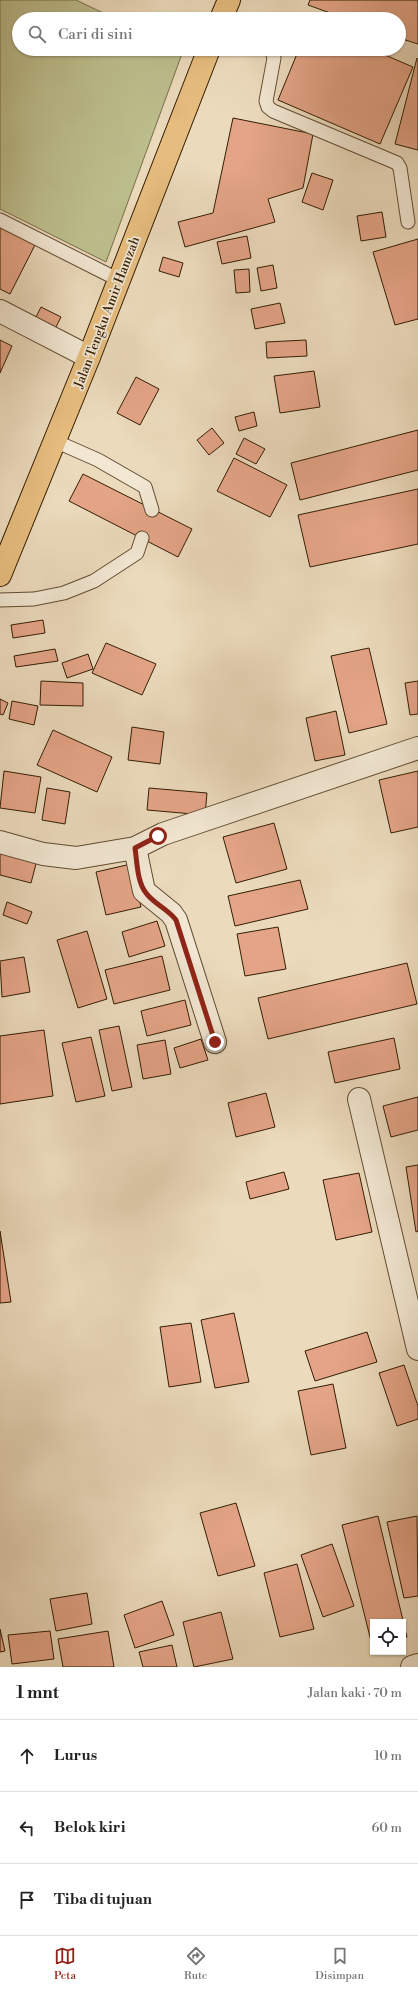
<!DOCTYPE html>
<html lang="id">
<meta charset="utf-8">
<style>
:root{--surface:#fff;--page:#f2f2f2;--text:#222;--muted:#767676;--line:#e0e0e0;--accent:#8f2418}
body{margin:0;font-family:"Libre Bodoni",serif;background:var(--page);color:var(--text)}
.controls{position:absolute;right:12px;bottom:12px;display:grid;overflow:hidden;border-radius:0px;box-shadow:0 1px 3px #0004}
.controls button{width:36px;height:36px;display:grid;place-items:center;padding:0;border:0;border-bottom:1px solid var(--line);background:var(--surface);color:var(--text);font:20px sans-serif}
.stop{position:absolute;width:12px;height:12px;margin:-9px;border:3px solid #8f2418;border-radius:50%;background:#fff}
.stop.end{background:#8f2418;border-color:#fff;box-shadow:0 1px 4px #0008}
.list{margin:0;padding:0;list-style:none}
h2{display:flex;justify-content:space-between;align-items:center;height:52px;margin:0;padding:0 16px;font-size:17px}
h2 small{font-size:13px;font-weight:400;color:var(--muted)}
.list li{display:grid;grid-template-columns:26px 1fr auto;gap:12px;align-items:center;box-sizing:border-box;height:72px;padding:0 16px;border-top:1px solid var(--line)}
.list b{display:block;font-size:15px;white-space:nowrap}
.list em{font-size:13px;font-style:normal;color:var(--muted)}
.icon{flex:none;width:22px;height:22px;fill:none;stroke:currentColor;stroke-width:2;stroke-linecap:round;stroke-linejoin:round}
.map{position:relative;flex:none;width:418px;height:1667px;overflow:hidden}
.search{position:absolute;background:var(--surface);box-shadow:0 1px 3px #0004;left:12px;right:12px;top:12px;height:44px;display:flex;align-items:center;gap:10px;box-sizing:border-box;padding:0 14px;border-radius:22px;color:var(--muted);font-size:15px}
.sheet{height:268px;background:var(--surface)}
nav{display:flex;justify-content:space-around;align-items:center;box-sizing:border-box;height:56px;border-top:1px solid var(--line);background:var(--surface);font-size:11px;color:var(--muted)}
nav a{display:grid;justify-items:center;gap:2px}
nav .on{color:var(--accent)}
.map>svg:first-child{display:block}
.green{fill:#bdbe8d;stroke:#786e48}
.building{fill:#e4a487;stroke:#341d03}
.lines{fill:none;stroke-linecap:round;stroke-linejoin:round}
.lane-casing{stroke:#624c31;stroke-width:15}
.street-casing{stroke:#624c31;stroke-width:24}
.highway-casing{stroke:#341d03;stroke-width:24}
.lane{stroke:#f2e7d3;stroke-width:13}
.street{stroke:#f2e7d3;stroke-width:22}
.highway{stroke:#e6bd7e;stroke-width:22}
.route{stroke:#8f2418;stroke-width:5}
.labels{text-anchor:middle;stroke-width:3.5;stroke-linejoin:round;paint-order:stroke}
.street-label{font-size:13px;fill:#341d03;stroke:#f2e7d3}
</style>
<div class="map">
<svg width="418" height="1667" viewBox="0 0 418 1667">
<rect width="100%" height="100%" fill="#ebdabc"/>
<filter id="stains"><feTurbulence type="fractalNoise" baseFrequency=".005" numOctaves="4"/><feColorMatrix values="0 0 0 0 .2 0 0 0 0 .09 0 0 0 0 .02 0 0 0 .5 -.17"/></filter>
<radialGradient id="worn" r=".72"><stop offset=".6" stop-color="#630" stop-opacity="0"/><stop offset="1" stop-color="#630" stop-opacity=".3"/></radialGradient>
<path class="green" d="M0,0H76L116,19H19V49H178L183,51L106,262L0,209Z"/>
<path class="building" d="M310,0H418V44L399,38V19H347L308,5Z
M299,49H371L413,67L380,144L278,100Z
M417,58L418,59V150L395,144Z
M233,118L313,134L303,188L268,199L275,222L185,247L178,222L213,213Z
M312,173L333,180L323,210L302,202Z
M382,212L386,237L361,241L357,216Z
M0,225L36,243L10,294L0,289Z
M247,236L251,258L222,264L217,242Z
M418,239V319L395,325L373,252Z
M163,257L183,263L179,277L159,271Z
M273,265L277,288L261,291L257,268Z
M249,269L250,292L236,293L234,270Z
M280,303L285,323L255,329L251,309Z
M41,307L61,317L55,329L35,319Z
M0,340L12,346L0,373Z
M306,340L307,356L267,358L266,342Z
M314,371L320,407L280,413L274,376Z
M136,377L159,389L140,425L117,413Z
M254,412L257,426L239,431L235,417Z
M212,428L224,443L209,455L197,440Z
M418,430V470L300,500L291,463Z
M244,438L265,449L256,464L236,454Z
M234,458L287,485L270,517L217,491Z
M83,474L192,529L178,557L69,501Z
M418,489V544L310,567L298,515Z
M43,620L45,633L13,638L11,625Z
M106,643L156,664L142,695L92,673Z
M369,648L387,724L349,733L331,656Z
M55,649L58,661L16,667L14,656Z
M88,654L93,669L67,678L62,663Z
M41,681L83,683V706L40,705Z
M418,681V714L410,715L405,683Z
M0,699L8,703L3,715L0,714Z
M12,701L38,706L34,725L9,719Z
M336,711L345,755L315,761L306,718Z
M132,727L164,732L160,764L128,760Z
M53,730L112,757L97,792L37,765Z
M4,771L41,777L35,813L0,808Z
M418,771V827L391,833L379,780Z
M47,788L70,792L65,824L42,820Z
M149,788L207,793L205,815L147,810Z
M274,823L287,869L236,883L223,837Z
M0,850L37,860L31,883L0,875Z
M131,864L141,907L106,915L96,872Z
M300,880L308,909L235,926L228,896Z
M7,902L32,912L27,924L3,915Z
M157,921L165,946L129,957L122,932Z
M278,927L286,969L245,976L237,934Z
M87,931L107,999L78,1008L57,940Z
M162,956L170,990L114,1004L105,970Z
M24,957L30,992L2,997L0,961Z
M407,963L417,1004L268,1039L258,998Z
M185,1000L191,1025L147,1036L141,1011Z
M119,1026L132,1087L112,1091L99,1030Z
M44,1030L53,1096L0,1104V1036Z
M91,1037L105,1096L76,1102L62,1043Z
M394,1038L400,1069L335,1083L328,1052Z
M201,1039L208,1060L180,1068L174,1048Z
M165,1040L171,1074L143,1079L137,1045Z
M266,1093L275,1127L236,1137L228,1103Z
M418,1097V1130L391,1137L383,1106Z
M418,1165V1231L416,1232L406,1167Z
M284,1172L289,1189L250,1199L246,1182Z
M359,1173L372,1232L336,1240L323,1180Z
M0,1231L11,1302L0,1303Z
M234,1313L249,1382L215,1388L201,1320Z
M191,1323L201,1382L169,1387L160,1327Z
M367,1332L377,1362L315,1381L305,1351Z
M404,1365L418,1406V1419L397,1426L379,1373Z
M333,1384L346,1448L311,1455L298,1391Z
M236,1503L255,1566L218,1576L200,1513Z
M378,1516L407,1637L403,1638V1622H373L372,1645L342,1525Z
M417,1516L418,1596L404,1598L387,1522Z
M332,1544L354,1606L323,1617L301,1555Z
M297,1564L314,1629L280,1637L264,1573Z
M87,1593L92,1624L56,1631L50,1599Z
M162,1601L174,1635L135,1648L124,1615Z
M221,1612L233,1659L194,1667L183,1622Z
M0,1629L5,1651L0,1652Z
M50,1631L54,1659L12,1664L8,1635Z
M108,1631L114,1667H63L58,1639Z
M172,1645L177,1667H143L139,1652Z"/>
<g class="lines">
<g class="lane-casing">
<path id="lane" d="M271,49L274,58L266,101L268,107L273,111L397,163L400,168L408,222
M0,220L119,280
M55,441L98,460L145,487L152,510
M0,600L34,599L64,593L94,581L137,553L142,538"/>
</g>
<g class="street-casing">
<path id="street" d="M0,311L89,357
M0,842L43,854L76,858L135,848L163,834L418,748
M135,848L144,891L171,913L176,920L215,1042
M359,1099L418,1349
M412,1667L418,1665"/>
</g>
<g class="highway-casing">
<path id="highway" d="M221,19L229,0
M0,575L89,357L209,49"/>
</g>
<use href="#lane" class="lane"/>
<use href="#street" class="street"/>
<use href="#highway" class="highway"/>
</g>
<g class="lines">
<path class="route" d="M158,836L135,848C137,861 137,882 146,893C154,904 168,909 176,920L215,1042"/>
</g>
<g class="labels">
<g class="street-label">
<text transform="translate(106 312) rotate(-69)" y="5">Jalan Tengku Amir Hamzah</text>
</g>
</g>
<rect width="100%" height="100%" filter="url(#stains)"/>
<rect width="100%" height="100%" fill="url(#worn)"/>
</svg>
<div class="controls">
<button><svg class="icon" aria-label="locate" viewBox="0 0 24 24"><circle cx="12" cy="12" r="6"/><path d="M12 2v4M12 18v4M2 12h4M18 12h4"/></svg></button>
</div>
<div class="stop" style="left:158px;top:836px"></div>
<div class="stop end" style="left:215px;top:1042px"></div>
<div class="search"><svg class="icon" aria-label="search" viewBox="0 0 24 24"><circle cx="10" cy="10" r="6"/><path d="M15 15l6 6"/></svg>Cari di sini</div>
</div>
<section class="sheet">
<h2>1 mnt<small>Jalan kaki · 70 m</small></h2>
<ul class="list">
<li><svg class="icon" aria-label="ahead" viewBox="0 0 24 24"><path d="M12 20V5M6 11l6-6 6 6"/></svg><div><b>Lurus</b></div><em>10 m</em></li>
<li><svg class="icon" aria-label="left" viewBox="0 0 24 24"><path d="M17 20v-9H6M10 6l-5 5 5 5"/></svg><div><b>Belok kiri</b></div><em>60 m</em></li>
<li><svg class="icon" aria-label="arrive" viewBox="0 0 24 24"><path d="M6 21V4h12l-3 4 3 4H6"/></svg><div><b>Tiba di tujuan</b></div></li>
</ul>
</section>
<nav>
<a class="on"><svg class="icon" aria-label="map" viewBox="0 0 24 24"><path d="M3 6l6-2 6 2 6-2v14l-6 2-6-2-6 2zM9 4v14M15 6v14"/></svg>Peta</a>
<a><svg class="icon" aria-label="directions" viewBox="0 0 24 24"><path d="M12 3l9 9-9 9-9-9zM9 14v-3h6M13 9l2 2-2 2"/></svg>Rute</a>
<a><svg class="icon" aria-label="saved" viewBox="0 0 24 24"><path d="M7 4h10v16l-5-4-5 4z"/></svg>Disimpan</a>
</nav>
